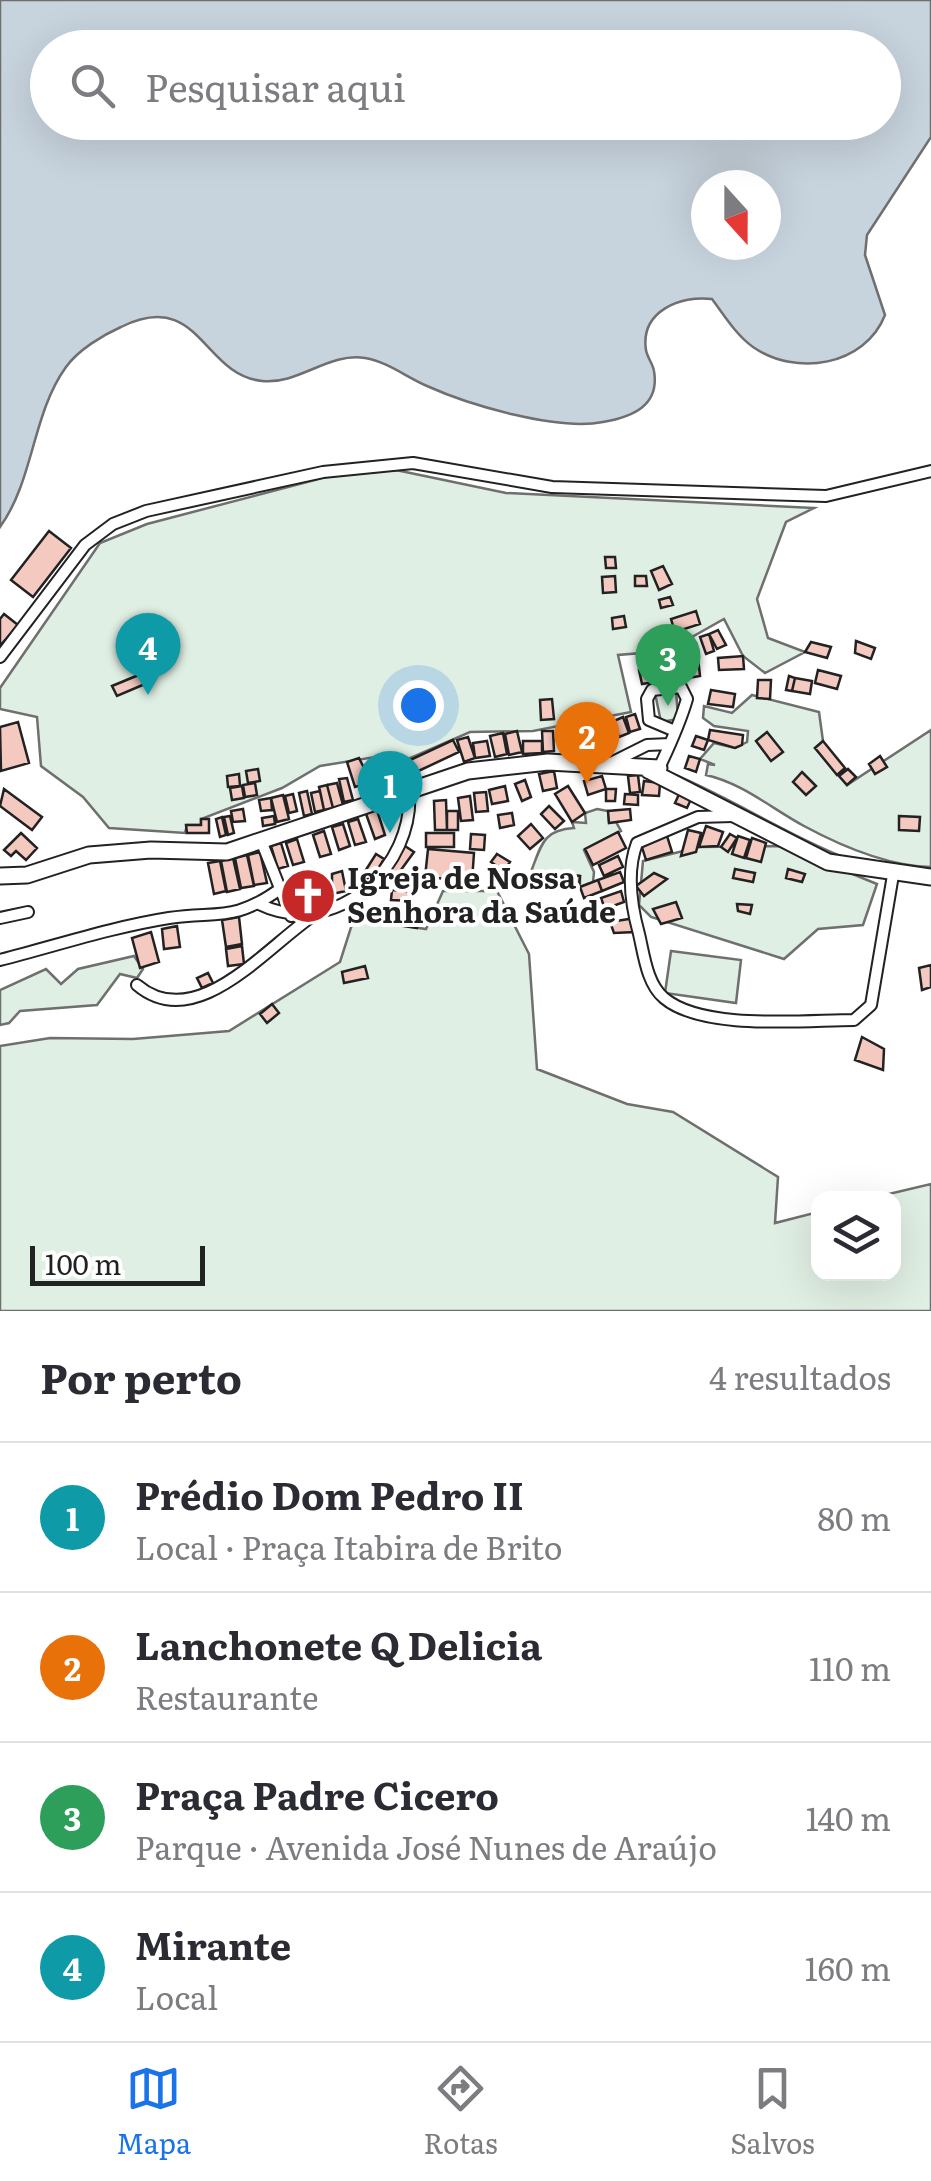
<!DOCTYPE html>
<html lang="pt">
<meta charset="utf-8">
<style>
:root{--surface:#fff;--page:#f7f7f7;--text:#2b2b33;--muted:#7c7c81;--line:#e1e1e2;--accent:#1a73e8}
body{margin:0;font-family:Literata,serif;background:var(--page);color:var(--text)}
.controls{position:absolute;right:30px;bottom:30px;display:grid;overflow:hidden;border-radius:20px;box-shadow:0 10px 40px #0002}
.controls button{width:90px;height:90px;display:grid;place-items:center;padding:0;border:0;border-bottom:2px solid var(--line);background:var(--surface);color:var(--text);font:50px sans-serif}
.compass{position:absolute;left:691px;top:170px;width:90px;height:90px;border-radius:50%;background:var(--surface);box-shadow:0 10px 40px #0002;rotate:159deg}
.scale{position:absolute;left:30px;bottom:25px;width:175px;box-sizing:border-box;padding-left:10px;border:5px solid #222;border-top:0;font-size:28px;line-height:35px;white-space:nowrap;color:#222;-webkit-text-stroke:8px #fff;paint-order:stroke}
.you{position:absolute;left:418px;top:705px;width:35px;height:35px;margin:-25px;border:8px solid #fff;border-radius:50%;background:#1a73e8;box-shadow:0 0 0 15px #1a73e833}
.badge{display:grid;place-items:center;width:65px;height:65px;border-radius:50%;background:var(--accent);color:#fff;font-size:32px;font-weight:700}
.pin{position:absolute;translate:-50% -82px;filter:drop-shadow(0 2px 5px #0008)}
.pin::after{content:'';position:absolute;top:52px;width:35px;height:30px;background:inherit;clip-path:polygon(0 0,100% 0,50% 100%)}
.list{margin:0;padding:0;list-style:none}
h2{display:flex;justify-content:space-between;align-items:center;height:130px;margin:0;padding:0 40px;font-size:42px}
h2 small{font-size:32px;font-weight:400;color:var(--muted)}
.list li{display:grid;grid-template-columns:65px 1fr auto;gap:30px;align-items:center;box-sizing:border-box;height:150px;padding:0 40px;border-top:2px solid var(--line)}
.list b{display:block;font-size:38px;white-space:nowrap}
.list p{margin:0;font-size:32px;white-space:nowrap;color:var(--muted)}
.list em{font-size:32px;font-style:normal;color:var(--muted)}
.icon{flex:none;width:55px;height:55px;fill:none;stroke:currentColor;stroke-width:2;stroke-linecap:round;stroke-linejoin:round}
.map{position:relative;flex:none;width:931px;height:1311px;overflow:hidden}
.search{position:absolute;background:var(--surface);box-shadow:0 10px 40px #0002;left:30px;right:30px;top:30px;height:110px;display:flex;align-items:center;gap:25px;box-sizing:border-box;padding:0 35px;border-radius:55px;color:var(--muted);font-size:38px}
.sheet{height:730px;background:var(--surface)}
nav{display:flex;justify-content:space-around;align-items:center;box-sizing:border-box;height:140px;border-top:2px solid var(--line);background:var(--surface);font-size:28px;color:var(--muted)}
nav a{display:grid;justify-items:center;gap:5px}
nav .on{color:var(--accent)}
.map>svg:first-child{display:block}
.green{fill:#e0efe3;stroke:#6f6f6f;stroke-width:2.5}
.water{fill:#c7d3dd;stroke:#6f6f6f;stroke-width:2.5;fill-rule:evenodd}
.building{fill:#f3c9c0;stroke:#222;stroke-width:2.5}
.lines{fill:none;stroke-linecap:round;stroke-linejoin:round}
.street-casing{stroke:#222;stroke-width:14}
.secondary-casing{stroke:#222;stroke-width:19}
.street{stroke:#fff;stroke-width:10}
.secondary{stroke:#fff;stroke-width:15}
.labels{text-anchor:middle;stroke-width:8;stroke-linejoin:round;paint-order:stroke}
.poi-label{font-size:30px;font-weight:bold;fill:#222;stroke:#fff;text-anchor:start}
</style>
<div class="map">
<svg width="931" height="1311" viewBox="0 0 931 1311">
<rect width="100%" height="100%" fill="#fff"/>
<path class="green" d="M372,465L506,493L814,508L786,522L757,599L768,638L805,652L765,673L743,656L724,619L667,651L618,655L631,712L533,731L470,732L385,769L375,757L320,766L282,788L201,819V825H187L185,833L109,828L83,797L41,766L37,717L0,709V688L100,543L147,524Z
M676,690L678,719L661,722L655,693Z
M752,695L819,712L823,741L815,748L847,785L931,730V867C888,866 841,846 804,826C771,808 742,783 706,775L708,764L715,765L700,759L714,743L735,748L747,742L748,731L714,726L703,718L704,706L732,713Z
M659,768C726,794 785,835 853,861L850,869Z
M597,809L608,811L609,822H616L621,831L584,850L594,872L593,882L580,887V876L551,873L545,877L532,869C542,843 544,830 574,828L572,822L586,823L585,813Z
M784,846L877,884L863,925L818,929L784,959L651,917L639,905L643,861L699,847Z
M443,891H497L529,954L537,1069L627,1104L673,1112L778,1177L775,1223L818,1212V1274H894V1198H872L931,1184V1311H0V1046L50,1038L133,1039L229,1031L340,962L354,918L426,929Z
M671,951L741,960L736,1003L665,993Z
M134,956L143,969L137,978L120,974L97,1005L20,1011L9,1023L0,1025V990L46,969L61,984L78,969Z"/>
<path class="water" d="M0,0H931V137L867,235L865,255L885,315C865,366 796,377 753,347C736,335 724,315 712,299C681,295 640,311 646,350C647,357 653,364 654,371C660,406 632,417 603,422C557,431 469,405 427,386C406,377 388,362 365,358C329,352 298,385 262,381C202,375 200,288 121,327C103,335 78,350 66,367C32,414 34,480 0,527ZM48,48H884V122H48ZM706,185H766V245H706Z"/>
<path class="building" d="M49,531L71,548L33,597L11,580Z
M605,557H615L616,568H606Z
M663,566L672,584L659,590L651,571Z
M615,576L616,592L603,593L602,577Z
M635,576H646L647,586H635Z
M670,597L673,605L661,608L659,600Z
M696,611L700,624L675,632L671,619Z
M4,614L18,625L0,646V619Z
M624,616L626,627L613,629L612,618Z
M718,630L726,645L717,649L709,634Z
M709,634L714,651L706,654L700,637Z
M856,641L875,648L871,659L855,653Z
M811,642L831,647L827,658L805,652Z
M696,643L698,658L688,659L686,644Z
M743,656L744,669L719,670L718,658Z
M698,658L700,676L688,678L685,660Z
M651,667L654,682L642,684L639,670Z
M668,668L669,682L659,683L658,669Z
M818,670L841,676L837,689L815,683Z
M141,674L145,684L117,696L112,686Z
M789,676L795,678L792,691L786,690Z
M795,678L812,681L810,694L792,691Z
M758,680H771L770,699L757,698Z
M711,690L735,694L733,707L708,704Z
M552,699L554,719L541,720L540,700Z
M635,714L640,729L630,732L626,717Z
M623,717L629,733L619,737L614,721Z
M18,722L29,763L1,771L0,727Z
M608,723L613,739L604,742L598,726Z
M572,727L577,743L568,746L563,730Z
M591,728L596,744L587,747L582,731Z
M710,730L743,735L742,745L735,748L708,740Z
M517,731L522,752L509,755L505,734Z
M542,731H553L554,751L543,752Z
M767,732L783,752L771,761L756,741Z
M503,733L507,754L495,757L490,736Z
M696,736L708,740L704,750L692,746Z
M468,737L475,758L464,762L457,740Z
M453,740L459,752L397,781L391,769Z
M487,741L490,756L475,758L473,743Z
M523,741H542V753L523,754Z
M823,741L845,768L837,775L815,748Z
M689,756L700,759L696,772L685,768Z
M880,756L887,767L875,774L869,764Z
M359,758L371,782L355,787L347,762Z
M258,769L260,781L248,783L246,771Z
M848,769L856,777L847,785L839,776Z
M554,771L557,788L543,791L539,774Z
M802,772L816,786L806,795L793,782Z
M239,774L240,786L228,787L227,776Z
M638,775L640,792L630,793L628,776Z
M602,776L606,789L588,795L584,781Z
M347,778L353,800L344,802L339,779Z
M525,780L531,797L522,801L515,784Z
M644,781L660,783L659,796L642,795Z
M255,783L257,795L245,797L243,785Z
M337,783L343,805L333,808L327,785Z
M327,785L333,808L324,810L319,787Z
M242,786L244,798L232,800L230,788Z
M505,786L508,801L492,804L489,790Z
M568,786L585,813L572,822L555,794Z
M4,789L42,817L32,830L0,806Z
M606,789H616L615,801H606Z
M307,791L312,814L304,816L299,793Z
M320,791L324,810L315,812L311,793Z
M486,792L488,811L476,812L474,793Z
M680,792L692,797L687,808L675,803Z
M293,794L297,811L289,813L285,796Z
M625,794L638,795V805L624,804Z
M283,795L289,819L277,822L271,798Z
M470,796L473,820L461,821L458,798Z
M271,798L272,810L261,811L259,800Z
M446,800L447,830H435L434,801Z
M549,806L564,821L555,829L541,814Z
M376,807L385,835L375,839L365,811Z
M243,809L245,821L233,822L231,811Z
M630,809L631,820L609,823L608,811Z
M447,811H458V830H447Z
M512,813L514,825L500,828L498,815Z
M230,816L234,833L228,835L224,817Z
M274,816L275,824L263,826L262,818Z
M899,816L920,817L919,831L899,830Z
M222,817L226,835L220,837L216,819Z
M201,819H209V833H187L186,825H201Z
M358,819L366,842L355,845L348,822Z
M343,824L350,846L339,850L332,827Z
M531,824L543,838L530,849L518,836Z
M706,826L723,832L718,846L699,847Z
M688,830L701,833L696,852L681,856Z
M324,831L331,854L320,857L313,835Z
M618,832L626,848L593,865L585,849Z
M21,833L37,848L26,860L16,851L11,856L4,850Z
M426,833H454V847H426Z
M471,834L485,835L484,850L470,849Z
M730,834L737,838L728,852L721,847Z
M667,836L672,852L646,860L641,844Z
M738,836L750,840L744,858L732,854Z
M752,838L766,843L761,862L746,858Z
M297,839L304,862L293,865L286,843Z
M281,843L288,866L278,869L271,846Z
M405,846L414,852L390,885L382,879Z
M428,849L474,853L472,881L425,877Z
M260,852L267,883L254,885L248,855Z
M376,854L384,859L371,881L362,876Z
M497,854L510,862L504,871L491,862Z
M247,855L254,886L241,888L235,858Z
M618,856L623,867L604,876L599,865Z
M233,858L240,889L227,892L221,861Z
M220,861L226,891L214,894L208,863Z
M735,869L755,873L753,882L733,878Z
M788,869L805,874L802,882L786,878Z
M342,871L346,891L332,894V874Z
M550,872L580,876L579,885L549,886Z
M620,872L624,882L602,891L598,880Z
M654,873L667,879L644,896L636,886Z
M326,876L331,896L308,902L306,892L296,895L293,884Z
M598,880L602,891L584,898L580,887Z
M392,890L413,892L412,901L391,900Z
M621,891L624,902L605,909L601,898Z
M676,902L682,918L661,924L653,909Z
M737,904L752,905L750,914L738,911Z
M401,907L421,910L417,928L397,925Z
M380,908L395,910L397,925L377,921Z
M239,917L242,944L226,947L222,920Z
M635,918V932L614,933L610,922Z
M177,926L180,947L164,949L162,929Z
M151,932L159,962L140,968L132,938Z
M242,946L244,964L228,966L226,949Z
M931,965V987L922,990L919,968Z
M365,966L368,978L344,983L342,972Z
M208,973L213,983L202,988L197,978Z
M272,1004L279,1013L267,1023L260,1014Z
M862,1037L884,1049L883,1070L855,1060Z"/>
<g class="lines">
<g class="street-casing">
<path id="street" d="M0,657L85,545L113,524L146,511L323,472L413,463L552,487L826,496L931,471
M611,763L647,745L670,744
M659,768C670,745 680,723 687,699L681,687L652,690L647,699L649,720L675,731
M733,816L698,817L637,843C626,872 631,905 639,934C644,955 647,984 664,998C703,1031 805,1020 854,1020L871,1005L893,875
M262,843L291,916
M259,904C335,941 416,867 409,789
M0,918L28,912
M0,960C55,946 112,927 169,918C218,911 234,922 280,889
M137,985C196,1035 266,947 314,915"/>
</g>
<g class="secondary-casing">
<path id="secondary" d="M648,770L828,862L931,877
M0,876L27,875L89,855L151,850L227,852L468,771L548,762L659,768"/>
</g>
<use href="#street" class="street"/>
<use href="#secondary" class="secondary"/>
</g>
<defs>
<g id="church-disc" transform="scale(2.875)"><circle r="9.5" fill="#c62828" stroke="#fff"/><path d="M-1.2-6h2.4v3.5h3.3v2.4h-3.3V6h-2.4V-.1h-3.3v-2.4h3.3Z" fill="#fff"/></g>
</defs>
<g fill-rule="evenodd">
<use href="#church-disc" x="308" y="896"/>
</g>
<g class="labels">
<g class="poi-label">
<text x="347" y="889">Igreja de Nossa<tspan x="347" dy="34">Senhora da Saúde</tspan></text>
</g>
</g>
</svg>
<div class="controls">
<button><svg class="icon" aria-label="layers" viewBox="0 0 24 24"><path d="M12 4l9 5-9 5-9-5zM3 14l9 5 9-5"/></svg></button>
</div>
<svg class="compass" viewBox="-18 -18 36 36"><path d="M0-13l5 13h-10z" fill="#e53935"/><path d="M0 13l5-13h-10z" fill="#7c7c81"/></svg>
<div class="scale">100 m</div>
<div class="you"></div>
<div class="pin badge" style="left:390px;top:833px;background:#0f9aa8">1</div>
<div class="pin badge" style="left:587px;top:784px;background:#e8710a">2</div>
<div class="pin badge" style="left:668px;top:706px;background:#2e9e5b">3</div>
<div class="pin badge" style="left:148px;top:695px;background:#0f9aa8">4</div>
<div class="search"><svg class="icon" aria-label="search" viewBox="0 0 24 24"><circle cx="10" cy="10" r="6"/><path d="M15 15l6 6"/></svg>Pesquisar aqui</div>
</div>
<section class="sheet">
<h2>Por perto<small>4 resultados</small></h2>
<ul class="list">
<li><span class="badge" style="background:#0f9aa8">1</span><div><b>Prédio Dom Pedro II</b><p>Local · Praça Itabira de Brito</p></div><em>80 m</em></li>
<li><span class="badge" style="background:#e8710a">2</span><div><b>Lanchonete Q Delicia</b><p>Restaurante</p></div><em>110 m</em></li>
<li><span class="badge" style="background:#2e9e5b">3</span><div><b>Praça Padre Cicero</b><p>Parque · Avenida José Nunes de Araújo</p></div><em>140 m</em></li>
<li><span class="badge" style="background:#0f9aa8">4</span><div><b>Mirante</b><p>Local</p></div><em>160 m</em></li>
</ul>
</section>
<nav>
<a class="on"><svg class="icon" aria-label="map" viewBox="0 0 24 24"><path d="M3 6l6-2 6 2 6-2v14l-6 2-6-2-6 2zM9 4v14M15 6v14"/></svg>Mapa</a>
<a><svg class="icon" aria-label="directions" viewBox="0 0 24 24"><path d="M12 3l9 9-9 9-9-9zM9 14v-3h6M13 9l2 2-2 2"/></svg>Rotas</a>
<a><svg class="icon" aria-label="saved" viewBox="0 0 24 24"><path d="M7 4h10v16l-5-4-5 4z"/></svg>Salvos</a>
</nav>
